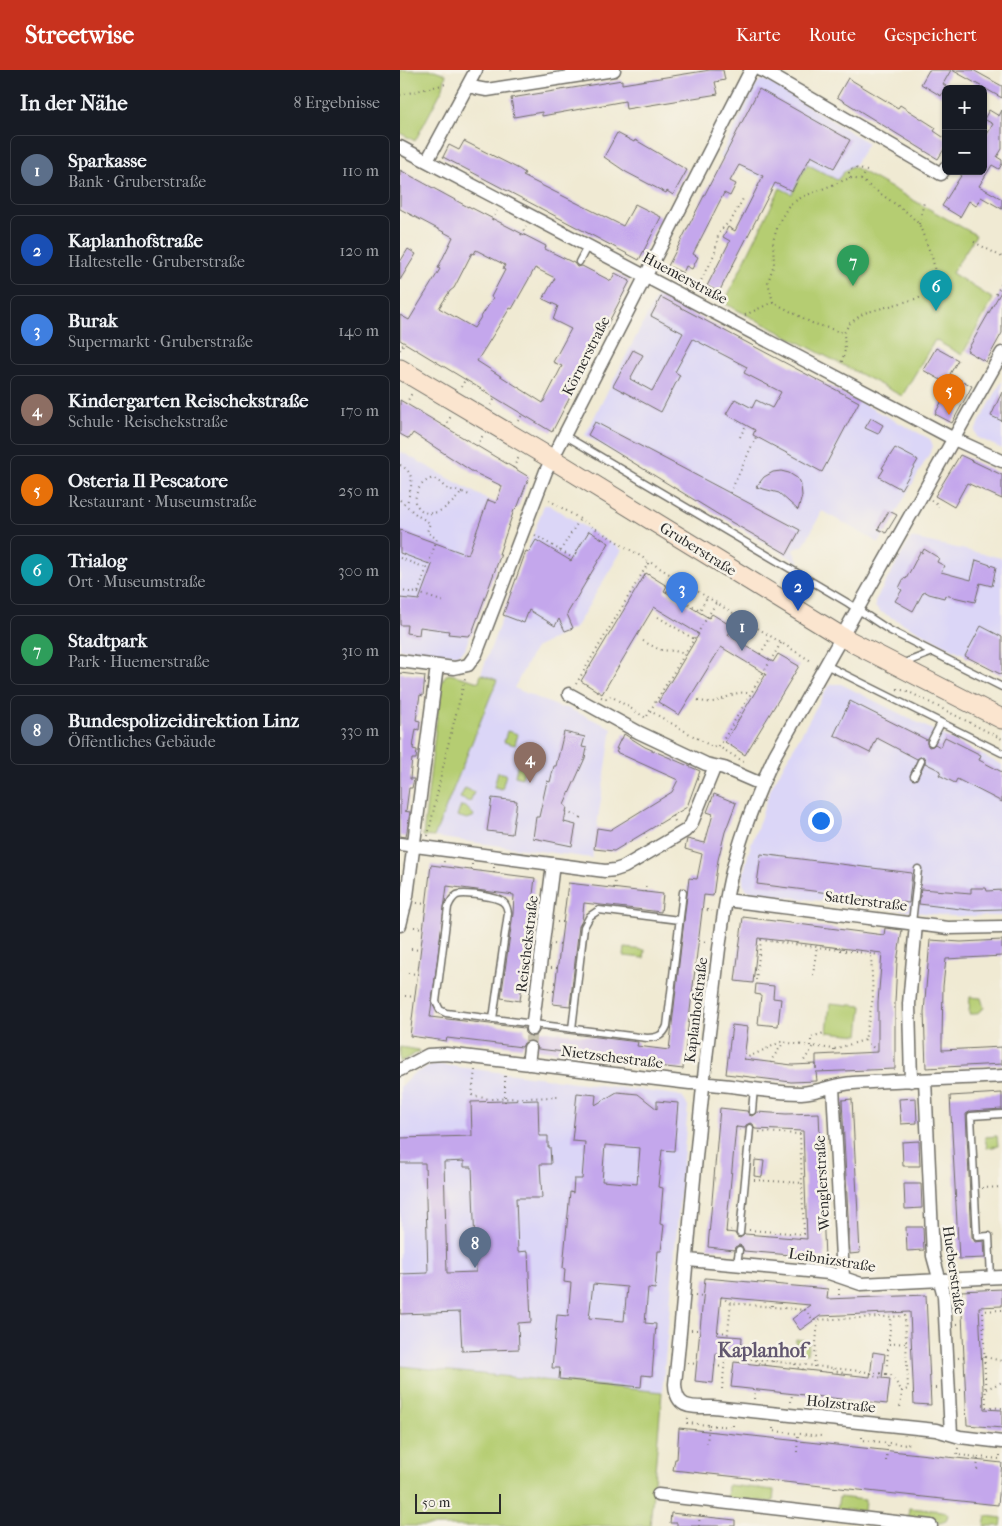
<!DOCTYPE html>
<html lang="de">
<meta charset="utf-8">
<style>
:root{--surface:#171b24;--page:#242831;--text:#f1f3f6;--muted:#9ea1a6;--line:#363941;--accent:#c8321e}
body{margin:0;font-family:"IM FELL French Canon",serif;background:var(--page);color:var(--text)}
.controls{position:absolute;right:15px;top:15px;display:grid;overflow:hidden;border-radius:8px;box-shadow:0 1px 4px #0004}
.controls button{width:45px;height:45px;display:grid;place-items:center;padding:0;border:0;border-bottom:1px solid var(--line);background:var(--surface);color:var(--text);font:25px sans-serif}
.scale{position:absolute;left:15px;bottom:12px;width:86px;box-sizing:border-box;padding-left:5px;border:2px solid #2b2b2b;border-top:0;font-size:14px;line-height:18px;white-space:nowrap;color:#2b2b2b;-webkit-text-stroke:4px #f7f3e8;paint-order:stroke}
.you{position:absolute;left:420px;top:750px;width:18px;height:18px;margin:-12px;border:4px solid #fff;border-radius:50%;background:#1a73e8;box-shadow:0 0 0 8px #1a73e833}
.badge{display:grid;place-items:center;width:32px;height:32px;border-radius:50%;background:var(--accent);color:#fff;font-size:16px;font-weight:700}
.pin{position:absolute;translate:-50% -41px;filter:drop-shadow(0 1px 2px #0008)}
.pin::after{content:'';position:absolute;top:26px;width:18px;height:15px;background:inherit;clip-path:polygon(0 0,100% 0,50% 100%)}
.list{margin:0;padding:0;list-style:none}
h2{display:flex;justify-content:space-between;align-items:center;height:65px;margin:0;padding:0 20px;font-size:21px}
h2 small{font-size:16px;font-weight:400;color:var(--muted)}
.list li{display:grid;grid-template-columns:32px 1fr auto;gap:15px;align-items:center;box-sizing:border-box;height:70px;margin:0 10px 10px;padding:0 10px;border:1px solid var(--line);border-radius:8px}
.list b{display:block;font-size:19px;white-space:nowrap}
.list p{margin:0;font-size:16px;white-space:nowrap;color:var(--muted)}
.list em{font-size:16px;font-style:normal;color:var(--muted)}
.map{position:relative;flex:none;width:602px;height:1456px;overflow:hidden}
header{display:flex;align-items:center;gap:30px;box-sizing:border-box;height:70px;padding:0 25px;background:var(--accent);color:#fff}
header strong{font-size:24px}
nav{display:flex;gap:28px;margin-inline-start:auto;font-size:18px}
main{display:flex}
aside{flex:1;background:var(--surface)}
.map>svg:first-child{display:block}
.built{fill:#dbd6f7}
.green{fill:#b5cd72;stroke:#707c4e}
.building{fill:#c4a7ec;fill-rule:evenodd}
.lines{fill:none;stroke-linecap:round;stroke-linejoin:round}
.street-tunnel{stroke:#c9c4b1;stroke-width:12;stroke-dasharray:12 6;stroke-linecap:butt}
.lane-casing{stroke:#706e66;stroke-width:9}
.street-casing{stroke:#706e66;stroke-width:15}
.secondary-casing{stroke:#706e66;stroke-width:21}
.path{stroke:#706e66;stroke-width:2;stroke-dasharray:1 4;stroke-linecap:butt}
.lane{stroke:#fff;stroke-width:6}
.street{stroke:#fff;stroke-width:12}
.secondary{stroke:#fbe5cf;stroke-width:19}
.labels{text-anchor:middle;stroke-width:5;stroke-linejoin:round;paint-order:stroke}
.street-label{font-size:15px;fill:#2b2b2b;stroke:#f7f3e8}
.district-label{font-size:20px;font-weight:bold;fill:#61566f;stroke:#f7f3e8}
</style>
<header>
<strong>Streetwise</strong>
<nav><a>Karte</a><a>Route</a><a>Gespeichert</a></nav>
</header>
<main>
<aside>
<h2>In der Nähe<small>8 Ergebnisse</small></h2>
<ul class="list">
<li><span class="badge" style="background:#5c6f8a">1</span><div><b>Sparkasse</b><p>Bank · Gruberstraße</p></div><em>110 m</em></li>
<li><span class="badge" style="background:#1a4fb4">2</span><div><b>Kaplanhofstraße</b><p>Haltestelle · Gruberstraße</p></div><em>120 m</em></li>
<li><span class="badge" style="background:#3f7fe0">3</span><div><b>Burak</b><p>Supermarkt · Gruberstraße</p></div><em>140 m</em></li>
<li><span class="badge" style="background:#8d6e63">4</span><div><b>Kindergarten Reischekstraße</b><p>Schule · Reischekstraße</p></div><em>170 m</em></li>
<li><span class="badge" style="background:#e8710a">5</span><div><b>Osteria Il Pescatore</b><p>Restaurant · Museumstraße</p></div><em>250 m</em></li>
<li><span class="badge" style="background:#0f9aa8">6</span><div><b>Trialog</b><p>Ort · Museumstraße</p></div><em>300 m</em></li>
<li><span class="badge" style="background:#2e9e5b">7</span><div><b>Stadtpark</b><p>Park · Huemerstraße</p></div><em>310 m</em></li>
<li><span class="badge" style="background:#5c6f8a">8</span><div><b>Bundespolizeidirektion Linz</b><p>Öffentliches Gebäude</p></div><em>330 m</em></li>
</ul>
</aside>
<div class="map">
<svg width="602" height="1456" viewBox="0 0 602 1456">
<rect width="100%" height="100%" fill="#f7f3e8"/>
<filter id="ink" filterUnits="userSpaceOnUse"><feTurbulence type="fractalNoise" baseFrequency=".02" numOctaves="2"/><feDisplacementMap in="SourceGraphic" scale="10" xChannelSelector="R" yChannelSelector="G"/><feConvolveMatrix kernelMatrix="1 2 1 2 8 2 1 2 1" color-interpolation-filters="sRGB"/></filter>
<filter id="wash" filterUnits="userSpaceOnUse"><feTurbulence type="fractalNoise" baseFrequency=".0096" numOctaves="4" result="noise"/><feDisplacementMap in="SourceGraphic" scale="20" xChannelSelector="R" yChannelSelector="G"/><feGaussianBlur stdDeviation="1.12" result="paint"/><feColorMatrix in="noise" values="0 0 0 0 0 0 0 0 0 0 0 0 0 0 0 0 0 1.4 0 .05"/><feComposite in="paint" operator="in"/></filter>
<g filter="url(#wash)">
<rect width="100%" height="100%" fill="#f0ead3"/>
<path class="built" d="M361,10L367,11L468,73L455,94L445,101L438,110L392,124L320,87L357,14Z
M257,226L530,369L533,376L532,379L479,473L422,441L404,475L393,480L399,493L185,365Z
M602,311V379L577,367L575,361Z
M0,381L88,430L72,474L99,484L65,579L58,585L0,579Z
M144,435H149L222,480L175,558L135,578L114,618L159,637L167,638L212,658L192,788L34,767L96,611L81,604Z
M511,468L602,488V604L479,541L475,537V531Z
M432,614H441L602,695V846H550L355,823L346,819L343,813V805L349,781L371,718L427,618Z
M35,994L277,1025L282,1027L288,1036L250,1456H0V1017L13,1004Z"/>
<path class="green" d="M0,0H34L46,4L43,18L15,71L0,63Z
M407,94L437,110L445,101L452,96L576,165L552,203L593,229L562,285L535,270L502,326L324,233L380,118L392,124Z
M50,604L79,612L81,604L97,610L34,767L23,766L41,612L46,605Z
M107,661L118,664L115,675L104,672Z
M120,683L128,685L122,708L115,706Z
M98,702L106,704L102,719L94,717Z
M65,718L74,722L70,732L60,728Z
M61,736L66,737L74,745L73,747L67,749L57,746Z
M225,878L245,880L244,888L224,886Z
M570,927L581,928L584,938L576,944H569Z
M430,933L462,936L459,965L427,962Z
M0,977L19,980L20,981L0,992Z
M597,1066L598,1076L587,1078L585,1067Z
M396,1269L409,1271L407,1284L394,1282Z
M0,1296L262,1322L250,1456H0Z
M328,1415L374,1420L373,1432L327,1428Z
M439,1427L465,1430L464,1441L437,1439Z
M509,1438L542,1441L546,1442L548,1445L546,1451L540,1453L508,1450Z
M586,1446L602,1448L601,1456H584Z"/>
<g id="blocks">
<path class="building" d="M310,0H323L325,10L315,12L318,24L226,39L225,31L142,46V42L114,47L111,28L222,10V14Z
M529,0H551L543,14L546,16L541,26L521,14Z
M552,0H573L602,16V28Z
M448,8L498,38L500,35L536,58L534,61L546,69V76L538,89L437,27Z
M359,19L450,70L434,98L411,86L392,121L375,113L319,222L307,216L330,171L323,167L328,157L335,161L363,106L339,95L330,111L336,114L330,126L324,123L293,184L298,187L292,199L286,196L283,203L268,196Z
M589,40L599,46L602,40V79L597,87L602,90V94L599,99L592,95L579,116L602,129V139L581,127L576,136L569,131L560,147L542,136L564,101H583V71L593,54L584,49Z
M217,63L234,72L235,70L239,72L287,100L273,125L267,121L266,123L226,102L204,87Z
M64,71L119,99L125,103L123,106L223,156L235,134L261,147L239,190L43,87L49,75L59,80Z
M0,100L57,131L68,137V136L146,176L145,179L174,193L177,197L182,196L211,211L215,203L230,211L152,362L0,270V245L9,250L40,199L38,198L53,167L0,139ZM76,180L105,195L103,199L105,200L91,227L93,228L74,258L39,238L50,221L54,218L72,183L74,184ZM135,198L155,208L143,229L158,236L153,250L171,259L153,292L162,296L143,333L77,291L110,238L112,239Z
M8,179L16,184L0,210V192Z
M602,220V263L586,292L567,281Z
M261,227L459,332L422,402L353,365L355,360L326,344L335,329L352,338L356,330L372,338L381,322L344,303L347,297L293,269L275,302L280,305L261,342L213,316L233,280L243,285L230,309L252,321L283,263L251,246Z
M536,278L558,290L550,304L572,316L552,353L535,344L550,315L523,300Z
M602,322V351L591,346Z
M0,330L129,407L118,436L114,440L99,484H101L72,563L68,566L48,564L49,561L20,557L19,565L6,563L7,555H0V528L19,530L32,495L0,483V460L68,485L88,430L96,433L102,416L73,402L13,363L9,369L0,364Z
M471,348L483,355L478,364L465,358Z
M195,352L400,460L387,484L319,445L188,365Z
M495,378L518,390L501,419L479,407L484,399L482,398Z
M560,385L602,405V429L567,413L554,437L535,426Z
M381,401L389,403L397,408L401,415L402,426L398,440L379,423L356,417L364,407L373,402Z
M489,441L497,445L486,463L478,459Z
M189,461L209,473L167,544L173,558L165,561L159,549L155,556L129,540L124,553L103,545L126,481L129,482L136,470L171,491Z
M524,479L539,488L537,492L545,496L541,502L571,510L576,490L596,497L592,516L580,513L575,532L545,525L544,528L529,524L524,521L513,541L495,531L502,520L499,518L504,508L506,509L520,482L522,483Z
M246,503L267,516L264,521L309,548L312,544L333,557L328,565L373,592L378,584L399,596L345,685L325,672L366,604L321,577L279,645L258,632L299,564L254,537L202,624L181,611Z
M581,556L602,567V605L565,586Z
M0,603L25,606L23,626L20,625L16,650L20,651L19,660L16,659L14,671L13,679L17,680L16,689H12L11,698L10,709H14L12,718H9L6,741H4L10,742L6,767L0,766Z
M450,631L527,670V674L529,677L533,676L535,674L540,677L545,667L581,685L579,690L602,702V732L557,709L555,713L539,705L541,701L525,693V689L523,686L517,689L477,668L470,683L434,665Z
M164,662L185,667L182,677L187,678L185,688L164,735L167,737L164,752L176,755L172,776L133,768L136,747H139L147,711L150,712L154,696H156Z
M224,664L245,677L300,701L287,737L214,781L194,779L197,758L210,760L272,722L278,710L216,682L218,679H216L221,668L222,669Z
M314,724L336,733L325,762L318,790L313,826L304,825L283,999L215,991V988L138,979L135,972L131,970L124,973L122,977L47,968L46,971L10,966L31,795L135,808L120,931L101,928L113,844L114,825L47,816L30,947L124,958L125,963L130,967L136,966L140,960L238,972L237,976L269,980L289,808L297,809L302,784L285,779L287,769L305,773L313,744L307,742Z
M92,728L117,731L112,764L87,761Z
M361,784L512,803L509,833L357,814Z
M168,813L263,824L261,842L184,833L182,851L179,856L170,936L153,934Z
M571,818H586L587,821L602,820V839L569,840L519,834L521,819L571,823Z
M343,847L484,865L485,858L502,860L497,892L495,933V999L416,1002L417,1011L391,1012L326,1004L332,955L348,957L344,989L392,995L416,994V999V985L478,982V932L482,883L358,868L353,913L335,911Z
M530,870L561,872L602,870V886L546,889L543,916L542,970V980L602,977V994L526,998L524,942Z
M356,914L374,916L373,928L381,929L378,956L358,954L361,925L355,924Z
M217,1022L238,1024L257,1039V1031L278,1033L274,1081L262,1080L258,1117L263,1118L260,1154L264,1155L261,1181H258L255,1219L248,1218L245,1253L256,1254L252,1306L242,1305L241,1317L159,1309L160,1298H152L157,1245L168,1246L171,1213L164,1212L165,1199L163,1198L170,1122L173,1123L174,1109H182L185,1072L172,1071L177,1023L196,1025L195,1035ZM205,1075L240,1078L237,1114L202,1111ZM193,1214L227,1217L224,1251L189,1248Z
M602,1023V1039L571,1041L566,1044L572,1167L575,1172L584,1171L585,1188L559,1189L550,1026Z
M516,1028L517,1053L501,1054L499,1029Z
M452,1029L460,1183L450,1184L442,1030Z
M138,1030L139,1066H148V1077H150L151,1094H140L142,1128H116L118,1182L128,1181L131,1252L118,1253L119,1279L62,1281L60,1242L0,1244V1204L28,1203L25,1093H0V1068L72,1066L71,1032ZM64,1091V1097H72L76,1202L47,1203L44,1092Z
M320,1038L347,1041L349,1045L352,1046L357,1042L386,1044L419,1043L425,1188L344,1181L342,1176L339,1175L335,1177L334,1180L308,1177ZM350,1053L353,1054L355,1059L403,1061L407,1169L345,1164L340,1168L337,1167L335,1163L326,1162L336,1057L345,1058L346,1055Z
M519,1071L520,1096H503L502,1072Z
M355,1090L364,1091L362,1107L354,1106Z
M504,1114H521L522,1138L505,1139Z
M506,1157H523L524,1180L507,1181Z
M305,1208L428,1219L427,1229L526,1225L531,1335L514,1334L510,1242L420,1246L400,1260L392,1249L410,1235L321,1227L317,1265L342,1267L341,1285L316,1283L313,1313L295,1311Z
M602,1219V1236L579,1237L584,1339L602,1340V1358L567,1355L561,1221Z
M473,1282L485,1284L482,1308L490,1309L487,1334L331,1317L334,1292L470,1307Z
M279,1358L602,1393L598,1435L273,1400L275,1389H277Z
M271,1443L335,1450V1456H277V1453H270Z"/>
</g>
</g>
<g filter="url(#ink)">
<use href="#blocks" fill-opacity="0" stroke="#706e66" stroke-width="1"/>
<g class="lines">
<path class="street-tunnel" d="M130,978L132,959"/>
<g class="lane-casing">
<path id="lane" d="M179,192L188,175
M164,365L448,533L489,560L602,617
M504,593L533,582
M426,595L602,683
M531,672L541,653
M514,706L521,691
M512,853L518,799
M93,949L108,843C107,839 107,835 103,832C98,827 64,822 57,825C52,828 50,832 48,837L36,932L40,940L46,943L247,968C257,968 263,966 267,956L283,822
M172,959L184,857L190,846L199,840L279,850
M352,1041L354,1018
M340,1163L350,1058
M337,1194L339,1180
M591,1208L589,1166L577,1167L571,1046L602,1044"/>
</g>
<g class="street-casing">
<path id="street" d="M360,0L365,2L541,104L546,97
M69,14L76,18L87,20L214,0
M0,77L554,369L602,391
M27,91L76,0
M602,283L375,685C356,726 340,766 330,810C319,860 316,912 309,963C295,1080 287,1197 275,1314C276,1340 292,1337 313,1337L536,1360L560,1367L602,1372
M0,591L54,598L68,595L76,584L146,401L351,0
M169,624L238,662L306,694L324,698L361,714
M0,774L205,801L215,800L224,797L285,761L291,755L315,696
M326,830L548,858L602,857
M0,855L7,826L37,596
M132,959L153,794
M128,994L130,978
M0,1000L28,985L46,984L290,1013C327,1013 364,1023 401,1023C419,1022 435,1014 453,1013C503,1010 552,1009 602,1006
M525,1010L533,1186L544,1226L551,1364
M511,1011L509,934L516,854
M433,1017L443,1207
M288,1190L429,1203L461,1214L602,1207
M258,1425L531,1456"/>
</g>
<g class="secondary-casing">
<path id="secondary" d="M0,299L152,389L442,567L602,649"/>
</g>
<path class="path" d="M111,0L114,4
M0,25L46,14
M450,108L449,103L451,99L455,98L467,101
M461,110L466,102
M92,150L97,141
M519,154L524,132
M121,165L126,156
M574,172L602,187
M309,196L315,182L318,166L321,160L332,149L344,127
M297,219L306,200
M596,224L602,213
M373,232L368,212L374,194L373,171L379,152L389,135L402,127L450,108L461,110L508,143L519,154L533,190L535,203L531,217L519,228L464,243L449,254L444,263L445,280L441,295
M345,245L373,232L412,253L444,263
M0,280L4,273
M61,317L65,310
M6,334L12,323
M91,335L95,328
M118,351L122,345
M45,357L51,346
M340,367L346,355
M77,376L83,365
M0,395C18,404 10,419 7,434
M113,398L119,387
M62,422C56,419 53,421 48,419C42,416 39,410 33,408C21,412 16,420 15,432C27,456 51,436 62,422L72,426
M330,423L356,367
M0,430L18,446L30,453L27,462L37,469L18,523L0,521
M149,430L411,591L412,593
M531,430L536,433L538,437
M135,465L171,487
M160,481L180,449
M0,488L26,498
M275,508L267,521L300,540L307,527
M18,523L44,532
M402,524L411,522
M258,547L294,569
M243,571L260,580L275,581L285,584
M345,575L356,558
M360,584L371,567
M176,614L249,492
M497,619L507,621L602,669
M201,627L206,629L211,626L246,648L250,641L314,678L316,675L344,692
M298,630C320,639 332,617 350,624
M250,641L316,533
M319,677L381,573
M166,742L184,749
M272,746L276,753
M244,763L248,770
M28,766L46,683L65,609
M43,797L44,791
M72,800V794
M94,803V797
M214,818L215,811
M245,822L246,813
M17,833L26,834
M302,839L312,841
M130,848L135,849
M157,852H163
M14,857L23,858
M127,871H132
M299,871L308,872
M154,874L160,875
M11,879L20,880
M124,893L130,894
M151,898H158
M295,901L305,902
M8,903L17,904
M413,905L417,875
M356,910L361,870L480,885
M121,918H126
M148,921H155
M5,926L15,927
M291,930H301
M287,961L297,962
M465,970L478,982
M411,976V967L424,963
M434,979V984
M344,989L381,972L434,979L465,970L473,928L471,884
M371,993L372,989L384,972
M403,995V992L414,976
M75,1000L72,1025L88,1029L159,1027
M105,1032V1004
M336,1057L339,1060H342
M354,1110L402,1113
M582,1118L602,1117
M349,1160L404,1164L400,1064L359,1062
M326,1162L331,1160
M439,1219V1229
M295,1225L303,1226
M321,1227L331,1233
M372,1236V1231
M405,1240L406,1235
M602,1240L583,1241L586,1337L602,1338
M557,1254H562
M291,1260H300
M318,1262L328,1263
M489,1274L506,1273
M326,1286L486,1304L491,1247
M585,1287L602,1291
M558,1288L564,1287
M356,1290L357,1293L367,1295
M373,1292L375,1274
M288,1293L297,1294
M395,1294L396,1297L405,1300
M314,1296L324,1297
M414,1297L418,1250
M433,1299L434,1301L444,1303V1304
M471,1303L473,1306L483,1308
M486,1304L491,1305L502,1321
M530,1318H538
M322,1319L331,1233L405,1240L413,1250L505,1246L508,1319L502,1321L500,1338
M586,1319L602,1312
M560,1320H565
M354,1329L355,1320
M391,1332L392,1324
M428,1336L429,1328
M466,1340L467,1332
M288,1348L287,1353L309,1355L307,1373
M309,1355L333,1357V1353
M373,1358V1361L421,1366V1363
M462,1367V1370L508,1375L509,1372
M558,1378L557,1385L578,1387L577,1401
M397,1382L398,1365
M578,1387L600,1389V1383
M486,1391L488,1373
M299,1456L300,1441"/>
<use href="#lane" class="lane"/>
<use href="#street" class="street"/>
<use href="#secondary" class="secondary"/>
</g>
</g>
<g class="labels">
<g class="street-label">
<text transform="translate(285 208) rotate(28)" y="5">Huemerstraße</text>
<text transform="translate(186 286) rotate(-63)" y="5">Körnerstraße</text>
<text transform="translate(298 479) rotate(32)" y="5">Gruberstraße</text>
<text transform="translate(466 831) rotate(7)" y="5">Sattlerstraße</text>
<text transform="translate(127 874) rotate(-83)" y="5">Reischekstraße</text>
<text transform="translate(296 940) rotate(-83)" y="5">Kaplanhofstraße</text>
<text transform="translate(212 987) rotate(7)" y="5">Nietzschestraße</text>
<text transform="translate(422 1113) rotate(-93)" y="5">Wenglerstraße</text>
<text transform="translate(432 1190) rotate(9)" y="5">Leibnizstraße</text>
<text transform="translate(554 1200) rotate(82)" y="5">Hueberstraße</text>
<text transform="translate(441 1334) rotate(6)" y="5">Holzstraße</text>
</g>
<g class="district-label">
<text x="362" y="1287">Kaplanhof</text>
</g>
</g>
</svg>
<div class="controls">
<button>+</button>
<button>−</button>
</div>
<div class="scale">50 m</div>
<div class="you"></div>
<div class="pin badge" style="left:342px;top:581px;background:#5c6f8a">1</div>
<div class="pin badge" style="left:398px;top:541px;background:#1a4fb4">2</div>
<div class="pin badge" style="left:282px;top:543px;background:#3f7fe0">3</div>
<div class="pin badge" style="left:130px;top:713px;background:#8d6e63">4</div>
<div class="pin badge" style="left:549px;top:345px;background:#e8710a">5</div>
<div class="pin badge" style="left:536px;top:241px;background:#0f9aa8">6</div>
<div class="pin badge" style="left:453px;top:216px;background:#2e9e5b">7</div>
<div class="pin badge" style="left:75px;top:1198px;background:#5c6f8a">8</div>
</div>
</main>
